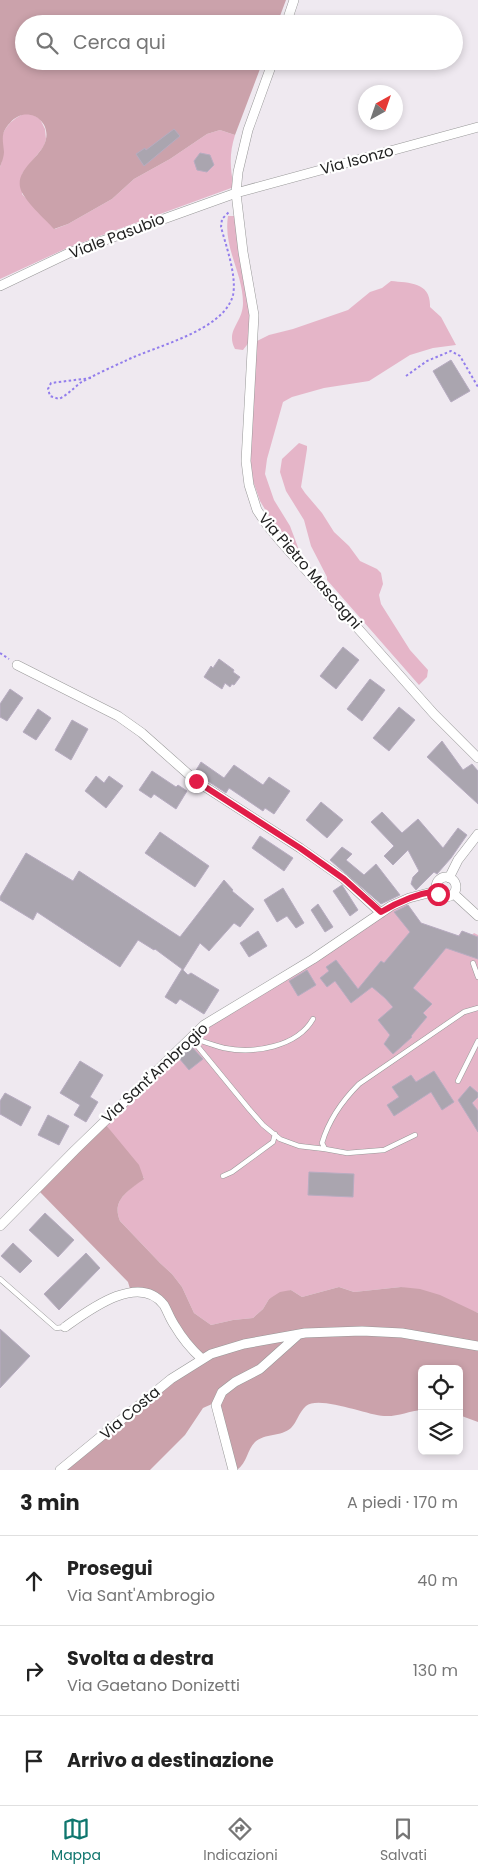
<!DOCTYPE html>
<html lang="it">
<meta charset="utf-8">
<style>
:root{--surface:#fff;--page:#f2f2f2;--text:#222;--muted:#767676;--line:#e0e0e0;--accent:#0f766e}
body{margin:0;font-family:Poppins,sans-serif;background:var(--page);color:var(--text)}
.controls{position:absolute;right:15px;bottom:15px;display:grid;overflow:hidden;border-radius:8px;box-shadow:0 2px 8px #0003}
.controls button{width:45px;height:45px;display:grid;place-items:center;padding:0;border:0;border-bottom:1px solid var(--line);background:var(--surface);color:var(--text);font:25px sans-serif}
.compass{position:absolute;left:358px;top:85px;width:45px;height:45px;border-radius:50%;background:var(--surface);box-shadow:0 2px 8px #0003;rotate:40deg}
.stop{position:absolute;width:15px;height:15px;margin:-11px;border:4px solid #e11d48;border-radius:50%;background:#fff}
.stop.end{background:#e11d48;border-color:#fff;box-shadow:0 1px 5px #0008}
.list{margin:0;padding:0;list-style:none}
h2{display:flex;justify-content:space-between;align-items:center;height:65px;margin:0;padding:0 20px;font-size:21px}
h2 small{font-size:16px;font-weight:400;color:var(--muted)}
.list li{display:grid;grid-template-columns:32px 1fr auto;gap:15px;align-items:center;box-sizing:border-box;height:90px;padding:0 20px;border-top:1px solid var(--line)}
.list b{display:block;font-size:19px;white-space:nowrap}
.list p{margin:0;font-size:16px;white-space:nowrap;color:var(--muted)}
.list em{font-size:16px;font-style:normal;color:var(--muted)}
.icon{flex:none;width:28px;height:28px;fill:none;stroke:currentColor;stroke-width:2;stroke-linecap:round;stroke-linejoin:round}
.map{position:relative;flex:none;width:478px;height:1470px;overflow:hidden}
.search{position:absolute;background:var(--surface);box-shadow:0 2px 8px #0003;left:15px;right:15px;top:15px;height:55px;display:flex;align-items:center;gap:12px;box-sizing:border-box;padding:0 18px;border-radius:28px;color:var(--muted);font-size:19px}
.sheet{height:335px;background:var(--surface)}
nav{display:flex;justify-content:space-around;align-items:center;box-sizing:border-box;height:70px;border-top:1px solid var(--line);background:var(--surface);font-size:14px;color:var(--muted)}
nav a{display:grid;justify-items:center;gap:2px}
nav .on{color:var(--accent)}
.map>svg:first-child{display:block}
.grass{fill:#e5b5c8}
.forest{fill:#cba2ab}
.building{fill:#aaa5af;stroke:#b7acc1}
.lines{fill:none;stroke-linecap:round;stroke-linejoin:round}
.service-casing{stroke:#989898;stroke-width:5.5}
.minor-casing{stroke:#989898;stroke-width:10}
.path{stroke:#937eec;stroke-width:2;stroke-dasharray:2.5 2.5;stroke-linecap:butt}
.service{stroke:#fff;stroke-width:4.5}
.minor{stroke:#fff;stroke-width:9}
.route{stroke:#e11d48;stroke-width:6}
.labels{text-anchor:middle;stroke-width:4.5;stroke-linejoin:round;paint-order:stroke}
.street-label{font-size:15px;fill:#212121;stroke:#fff}
</style>
<div class="map">
<svg width="478" height="1470" viewBox="0 0 478 1470">
<rect width="100%" height="100%" fill="#efe9f0"/>
<path class="grass" d="M24,114H32L40,119L45,129L46,139L44,146L22,174V194L55,229L68,224L112,199L134,179L170,159L207,134L220,130L235,135C229,154 230,169 234,187L67,248L0,279V167C5,153 1,154 1,142C2,129 13,118 24,114Z
M228,216H236L252,314L250,341L243,350L235,349C225,330 243,323 243,303C243,273 223,248 228,216Z
M391,281C410,283 431,282 430,307L441,317L456,345L433,348L410,355L369,381L324,388L292,397L283,402L267,459L265,474L274,500L290,526L299,550L272,521L260,501L252,478L249,451L257,341L269,335L293,329L348,310L370,292L382,288Z
M299,443L307,446V449L301,487L305,493L322,513L334,532L349,546L360,561L377,569L381,573L383,584L379,595L381,604L410,650L428,670L427,677L419,685L327,580V577L311,546L304,520L286,491L280,472L282,459Z
M406,903L421,923L458,936L462,931L472,935L474,933L478,935V1313L401,1287L354,1292L339,1287L302,1297L291,1290L269,1299L263,1309L253,1318L233,1320L211,1325L194,1313L182,1287L172,1274L160,1263L120,1221C111,1200 129,1190 144,1178L106,1125L199,1032L395,907Z"/>
<path class="forest" d="M0,0H286L277,24H24V61H263L235,135L220,130L207,134L170,159L134,179L112,199L68,224L54,229C46,220 22,199 20,187C17,170 37,159 44,145C55,122 27,103 10,123C0,133 3,140 4,152C4,156 2,162 0,167Z
M106,1125L139,1165L144,1179C129,1190 111,1200 120,1221L160,1263L172,1274L182,1287L194,1313L211,1325L233,1320L253,1318L263,1309L269,1299L280,1292L291,1290L302,1297L339,1287L354,1292L401,1287L420,1289L440,1295L478,1313V1422L459,1415V1369H422V1410C409,1411 397,1417 384,1416C367,1415 319,1395 306,1406C299,1412 297,1422 291,1428C281,1437 265,1433 255,1442C247,1450 247,1463 237,1470L216,1405L212,1404L203,1408L185,1435L150,1470H60L201,1359L156,1297L131,1292L128,1282L40,1192Z"/>
<path class="building" d="M174,129L180,136L144,166L136,154L145,148L146,150Z
M200,153L210,155L214,165L207,172L197,170L194,161Z
M451,360L470,391L451,402L433,371Z
M343,647L359,660L336,689L320,676Z
M219,659L234,670L233,672L240,677L234,685L232,684L230,687L225,683L222,689L204,677L211,666L213,668Z
M370,679L385,690L362,721L347,709Z
M10,689L23,698L7,721L0,717V704Z
M399,707L415,720L389,751L373,738Z
M38,709L51,718L36,740L23,732Z
M72,720L88,729L71,760L55,750Z
M442,741L463,770L472,764L478,771V804L427,757Z
M201,762L224,778L234,765L263,785L269,777L290,791L274,814L265,808L263,811L229,788L226,793L200,776L195,772Z
M152,771L176,787L178,785L187,791L176,809L154,794L151,798L139,790Z
M96,776L104,783L109,776L123,786L106,808L85,791Z
M321,802L343,820L327,838L306,820Z
M382,812L402,833L418,819L443,848L458,828L467,835L451,858L437,874L434,872L416,890L411,884L413,877L419,871L408,850L393,865L384,856L394,846L371,822Z
M160,832L209,866L195,887L145,853Z
M260,836L293,858L284,871L252,848Z
M342,847L352,854L346,860L364,875L376,864L400,895L381,904L330,860Z
M26,853L73,881L79,871L180,937L224,880L233,890L232,891L254,909L240,927L234,923L209,951L200,943L183,970L188,975L191,973L219,990L204,1014L180,999L176,1004L165,997L182,969L155,949L154,950L138,940L120,967L37,912L33,920L0,900V897Z
M342,885L358,910L350,916L333,891Z
M283,888L304,923L296,928L287,916L277,922L264,900Z
M318,904L333,927L325,932L311,910Z
M408,905L421,923L459,936L462,931L478,937V959L446,948L413,988L432,1004L423,1013L427,1017L411,1036L412,1037L393,1054L384,1044L390,1035L378,1020L393,1007L385,998L372,987L351,1003L335,981L327,987L320,978L329,971L326,967L336,960L358,989L381,961L384,963L410,932L394,912Z
M258,931L267,946L249,957L240,943Z
M307,970L316,985L298,996L289,981Z
M191,1046L203,1059L189,1070L179,1058Z
M80,1061L103,1075L90,1097L98,1102L86,1122L74,1115L80,1105L60,1093Z
M434,1071L454,1102L442,1110L431,1092L394,1116L387,1105L399,1097L392,1087L411,1075L416,1082Z
M470,1086L478,1093V1097L472,1103L478,1111V1132L458,1100Z
M5,1093L31,1107L21,1126L0,1114V1101Z
M48,1115L69,1126L59,1145L38,1135Z
M309,1172L354,1174L353,1197L308,1195Z
M45,1213L74,1240L58,1257L29,1230Z
M13,1243L32,1261L20,1273L1,1256Z
M86,1253L100,1268L59,1310L44,1294Z
M0,1329L30,1356L0,1388Z"/>
<g class="lines">
<g class="service-casing">
<path id="service" d="M473,963L478,977
M313,1019C297,1047 254,1054 224,1048C213,1045 202,1041 190,1037L249,1109L263,1125L280,1139L299,1146L325,1149
M458,1081L478,1041
M415,1135L384,1150L347,1153L325,1149L322,1143C329,1119 342,1101 359,1084L464,1012L478,1008
M223,1176L232,1172L273,1142L275,1134
M0,1279L56,1328L65,1327"/>
</g>
<g class="minor-casing">
<path id="minor" d="M286,24L294,0
M273,61L248,130L238,172L236,193L243,252L254,315L246,461L249,485L257,510L267,525L282,543L434,714L478,758
M0,286L69,253L236,193L478,127
M17,665L118,716L142,733L196,781L300,848L344,879L381,913
M436 887a10 10 0 1 1 20 0a10 10 0 1 1-20 0Z
M449,878L458,860L478,834
M454,894L478,916
M0,1226L75,1150L204,1025L313,959L391,906L409,898L436,891
M65,1327C89,1310 139,1272 164,1305C168,1312 170,1319 175,1326C182,1338 191,1349 202,1359
M60,1470L171,1379L211,1354L244,1344L305,1333L362,1331L402,1333L478,1346
M233,1470L216,1405L222,1392L235,1382L260,1369L298,1335"/>
</g>
<path class="path" d="M406,376L427,361L451,351L460,356L478,387
M91,378L51,383L48,389L50,396L59,399C67,395 73,389 80,383C92,376 112,367 125,361C155,346 224,331 233,295C237,276 226,246 221,227L222,219L229,212
M0,653L9,659"/>
<use href="#service" class="service"/>
<use href="#minor" class="minor"/>
</g>
<g class="lines">
<path class="route" d="M196,781L300,848L344,879L381,912C398,902 416,894 436,891L438,894"/>
</g>
<g class="labels">
<g class="street-label">
<text transform="translate(357 160) rotate(-15)" y="5">Via Isonzo</text>
<text transform="translate(117 236) rotate(-21)" y="5">Viale Pasubio</text>
<text transform="translate(310 571) rotate(49)" y="5">Via Pietro Mascagni</text>
<text transform="translate(155 1073) rotate(-43)" y="5">Via Sant'Ambrogio</text>
<text transform="translate(130 1413) rotate(-40)" y="5">Via Costa</text>
</g>
</g>
</svg>
<div class="controls">
<button><svg class="icon" aria-label="locate" viewBox="0 0 24 24"><circle cx="12" cy="12" r="6"/><path d="M12 2v4M12 18v4M2 12h4M18 12h4"/></svg></button>
<button><svg class="icon" aria-label="layers" viewBox="0 0 24 24"><path d="M12 4l9 5-9 5-9-5zM3 14l9 5 9-5"/></svg></button>
</div>
<svg class="compass" viewBox="-18 -18 36 36"><path d="M0-13l5 13h-10z" fill="#e53935"/><path d="M0 13l5-13h-10z" fill="#767676"/></svg>
<div class="stop" style="left:438px;top:894px"></div>
<div class="stop end" style="left:196px;top:781px"></div>
<div class="search"><svg class="icon" aria-label="search" viewBox="0 0 24 24"><circle cx="10" cy="10" r="6"/><path d="M15 15l6 6"/></svg>Cerca qui</div>
</div>
<section class="sheet">
<h2>3 min<small>A piedi · 170 m</small></h2>
<ul class="list">
<li><svg class="icon" aria-label="ahead" viewBox="0 0 24 24"><path d="M12 20V5M6 11l6-6 6 6"/></svg><div><b>Prosegui</b><p>Via Sant'Ambrogio</p></div><em>40 m</em></li>
<li><svg class="icon" aria-label="right" viewBox="0 0 24 24"><path d="M7 20v-9h11M14 6l5 5-5 5"/></svg><div><b>Svolta a destra</b><p>Via Gaetano Donizetti</p></div><em>130 m</em></li>
<li><svg class="icon" aria-label="arrive" viewBox="0 0 24 24"><path d="M6 21V4h12l-3 4 3 4H6"/></svg><div><b>Arrivo a destinazione</b></div></li>
</ul>
</section>
<nav>
<a class="on"><svg class="icon" aria-label="map" viewBox="0 0 24 24"><path d="M3 6l6-2 6 2 6-2v14l-6 2-6-2-6 2zM9 4v14M15 6v14"/></svg>Mappa</a>
<a><svg class="icon" aria-label="directions" viewBox="0 0 24 24"><path d="M12 3l9 9-9 9-9-9zM9 14v-3h6M13 9l2 2-2 2"/></svg>Indicazioni</a>
<a><svg class="icon" aria-label="saved" viewBox="0 0 24 24"><path d="M7 4h10v16l-5-4-5 4z"/></svg>Salvati</a>
</nav>
